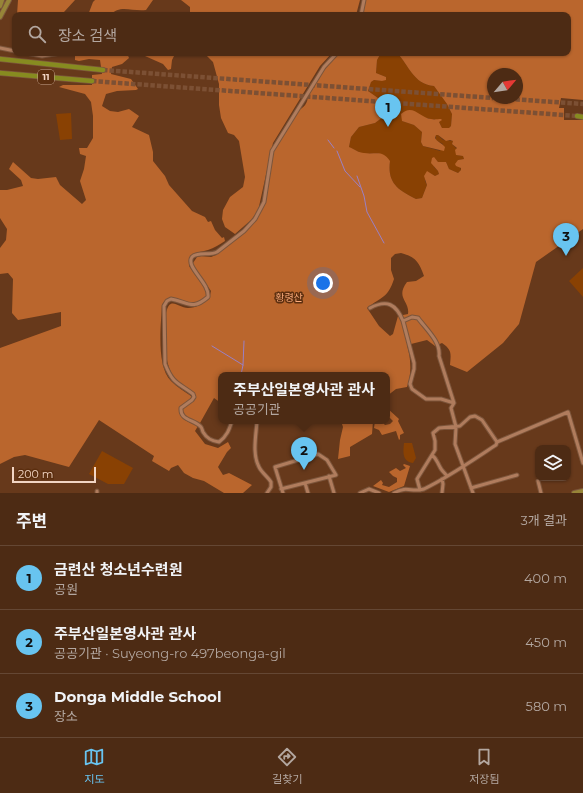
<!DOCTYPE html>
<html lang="ko">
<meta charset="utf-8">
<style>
:root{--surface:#4d2b14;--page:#573722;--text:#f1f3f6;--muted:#b3a7a0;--line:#644734;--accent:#68c4f0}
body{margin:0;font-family:Montserrat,"Noto Sans KR",sans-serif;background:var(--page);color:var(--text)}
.controls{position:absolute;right:12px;bottom:12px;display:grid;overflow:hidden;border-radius:8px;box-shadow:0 1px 3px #0004}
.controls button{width:36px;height:36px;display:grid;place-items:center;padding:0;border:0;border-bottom:1px solid var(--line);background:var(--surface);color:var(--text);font:20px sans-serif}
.compass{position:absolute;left:487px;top:68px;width:36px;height:36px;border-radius:50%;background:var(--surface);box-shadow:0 1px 3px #0004;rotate:61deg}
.scale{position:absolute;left:12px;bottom:10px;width:84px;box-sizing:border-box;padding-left:4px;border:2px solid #f2d5c4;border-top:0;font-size:11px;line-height:14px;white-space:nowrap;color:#f2d5c4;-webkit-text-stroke:3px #5b2e0f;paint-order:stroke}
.you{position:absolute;left:323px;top:283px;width:14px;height:14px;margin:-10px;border:3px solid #fff;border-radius:50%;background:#1a73e8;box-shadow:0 0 0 6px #1a73e833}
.badge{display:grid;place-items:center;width:26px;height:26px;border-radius:50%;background:var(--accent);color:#111;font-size:13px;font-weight:700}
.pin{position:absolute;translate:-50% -33px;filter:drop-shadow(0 1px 2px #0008)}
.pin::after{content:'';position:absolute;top:21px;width:14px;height:12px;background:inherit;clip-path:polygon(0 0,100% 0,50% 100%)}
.popup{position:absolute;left:218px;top:372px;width:172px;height:52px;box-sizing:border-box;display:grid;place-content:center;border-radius:8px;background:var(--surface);filter:drop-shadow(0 1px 3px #0005);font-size:13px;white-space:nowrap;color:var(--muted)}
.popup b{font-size:15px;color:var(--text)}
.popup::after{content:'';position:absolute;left:50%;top:100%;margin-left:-8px;border:8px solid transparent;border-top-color:var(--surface)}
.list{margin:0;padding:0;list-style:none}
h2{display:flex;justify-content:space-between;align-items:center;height:52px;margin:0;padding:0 16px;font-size:17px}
h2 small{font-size:13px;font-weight:400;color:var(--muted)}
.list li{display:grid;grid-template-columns:26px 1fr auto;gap:12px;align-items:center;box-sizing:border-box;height:64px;padding:0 16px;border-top:1px solid var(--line)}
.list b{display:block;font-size:15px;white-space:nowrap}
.list p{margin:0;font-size:13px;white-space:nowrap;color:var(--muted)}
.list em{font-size:13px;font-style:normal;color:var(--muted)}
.icon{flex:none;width:22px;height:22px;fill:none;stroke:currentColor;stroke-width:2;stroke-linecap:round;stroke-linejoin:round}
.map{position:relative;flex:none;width:583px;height:493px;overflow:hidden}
.search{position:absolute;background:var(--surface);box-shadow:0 1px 3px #0004;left:12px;right:12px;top:12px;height:44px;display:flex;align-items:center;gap:10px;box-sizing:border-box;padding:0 14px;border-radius:8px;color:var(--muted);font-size:15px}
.sheet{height:244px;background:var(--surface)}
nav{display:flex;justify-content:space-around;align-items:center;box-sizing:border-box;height:56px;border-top:1px solid var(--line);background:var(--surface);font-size:11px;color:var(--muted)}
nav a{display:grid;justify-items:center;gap:2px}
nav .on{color:var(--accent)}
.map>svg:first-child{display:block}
.green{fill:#894103}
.forest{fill:#ba662d;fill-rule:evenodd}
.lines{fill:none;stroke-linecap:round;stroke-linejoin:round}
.stream{stroke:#9a80c5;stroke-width:1}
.highway-tunnel{stroke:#7c5034;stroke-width:4.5;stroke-dasharray:4.5 2;stroke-linecap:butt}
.minor-casing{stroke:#7c553b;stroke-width:5}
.major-casing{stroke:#7c553b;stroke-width:6}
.highway-casing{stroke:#7c553b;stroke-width:6}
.minor{stroke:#b07c5d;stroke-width:3}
.major{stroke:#978538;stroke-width:4}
.highway{stroke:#878b20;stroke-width:4.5}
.labels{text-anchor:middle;stroke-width:3;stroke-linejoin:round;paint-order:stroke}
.shield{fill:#5b2e0f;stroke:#c5a38e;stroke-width:1}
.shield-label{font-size:9px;font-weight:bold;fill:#f2d5c4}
.park-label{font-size:10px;fill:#fcab7b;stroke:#5b2e0f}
</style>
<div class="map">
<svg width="583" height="493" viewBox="0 0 583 493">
<rect width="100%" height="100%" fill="#67391b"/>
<path class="green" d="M381,53H397C409,65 413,84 434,86L447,104L452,114L451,126L449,128H442L439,122L434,119L432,120L428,118L402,121L414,125L422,132L421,142L423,146L440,151L443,144L436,140V135H438L443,140L453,141L452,144L457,149L456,155L463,156L464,159L458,160L461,170L458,173L449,169L446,162H438L434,158V167L438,171L439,174L435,176L428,172L425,181L427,185L422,198L416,199C398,190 387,183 390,161L378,153L363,154L349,147L351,137L359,127L375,123L383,117L388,115L390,109L381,100L368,91L371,82L374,80L382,81L386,77L376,73L377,60Z
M71,113L72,139L60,140L56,114Z
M583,268V297L569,281Z
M404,443H412L416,458L413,463C402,461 403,452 404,443Z
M102,451L133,468L124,484H108L89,474Z"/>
<path class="forest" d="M18,0H75L64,12L33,15H17Z
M95,0H153L146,10C133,12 119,4 111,15H88L93,2Z
M181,0H360L356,15H190V7Z
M366,0H583V100L561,98L559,108H564V120H583V229L536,262L519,324L503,343L467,372L450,365C451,353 452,350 442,343L435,346L427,340L407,345C411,359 412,373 407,387L396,389L387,396V375H277L273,373L260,372L254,375H221V403L214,398L200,423C193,421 185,418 182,411C185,405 193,403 196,396C191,388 183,387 177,381C161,363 166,335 166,313C170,295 178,308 188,308C196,308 204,303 209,299L211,291L198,272L193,265V263L197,257L201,256L211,257L216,255L244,233L257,219L265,203L273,152L297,111C304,108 308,103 308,95L324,70L339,53H381L377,60L376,73L386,77V80L382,81L374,80L371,82L368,91L378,98L391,105L388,115L383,117L375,123L359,127L351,137L349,147C354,149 359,153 364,153C376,155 382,149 390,161C387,183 398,190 416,199L422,198L427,185L424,176L427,171L435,176L439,174L438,171L431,163L432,158L434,157L438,162H446L449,169L458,173L461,170V168L456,166L455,164L458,160L464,159L463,156L456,155L455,150L457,148L452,144L453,141L450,140L446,141L438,135H436L435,138C437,142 442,143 445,147L444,151L423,146L421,142L422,132L414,125L402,121L401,114C413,103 420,118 431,119C434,120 438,119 441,119L442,120L439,122L442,128H449L451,126L452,114L447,104L434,86C413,84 409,65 397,53H568V15H362ZM493,74H517V98H493ZM401,253C416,257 419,262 424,276L416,281L407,282C395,298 410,301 408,314L398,316L393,334L390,336L379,326L367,308C381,297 388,298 394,279L391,270V258L395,254Z
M75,53H127L129,58L122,64L112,67L111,74L131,79L138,89L136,90L117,91L106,94L102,106L110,111L118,112L129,109L139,116L132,127L149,135L153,152V161L165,176L169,185L192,211L205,217L208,222L211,221L215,230L222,238L224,237L225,241C220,244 214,248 208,250C195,254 190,251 189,266L208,293C197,319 172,286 162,305C161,325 156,366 171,381C177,387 184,391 191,396V399L179,409C179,420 190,422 198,426L195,431L205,444L218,448L228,442L231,448L227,452L218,467L223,475L229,473L252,485L243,493H224L204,481L193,478L184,473L178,465L171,468L169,471L152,461L154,456L99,420L69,467L25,455L14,457L0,464V348L61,326V312L18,320L12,313L13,279L8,273L0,274V248L6,240L7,229L0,218V190H7L23,186L21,180L9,169L13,162L31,178L38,179L56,177L60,185L82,204L86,200L80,181L84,169L86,156L80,154L79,148H87L93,138V116L91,102L85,94L59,87L63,85H92V75L102,74L100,60L89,59L79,61L75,60Z
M143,53H191L175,54L172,60L171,69L168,70L163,64L145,56Z
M204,53H332L320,66L273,143L258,211L251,220L235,234L225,227L222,219L223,210L230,197L243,187L245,177L239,141L234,135L228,133L221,118L219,105V84L213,62Z
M387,408L399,419L398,421L404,433L400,435V439L399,440L396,431L382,435L379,430L374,428L375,421H381L385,425L390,424L393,421L387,415Z
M341,421H373L372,434L350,447V456L338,459L340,440L343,427Z
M404,464L410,466L404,486L389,492L373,486L381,480L383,483L382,485L389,487L397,482V478L393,476L389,472L396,468L400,471L406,468L403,465Z"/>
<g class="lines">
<path class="stream" d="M328,140L334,148
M337,151L345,171L360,187
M357,176L364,196L367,212L384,243
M212,346L243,365
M241,375L243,365L244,341"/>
<path class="highway-tunnel" d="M103,70L493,98
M92,81L577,116
M496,98L583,104"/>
<g class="minor-casing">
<path id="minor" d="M361,15L364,0
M0,48L15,51
M26,53L42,56L61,53
M370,308C387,299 396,304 403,321L412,317L418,318C426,329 441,342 439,356L454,403L451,408L456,427L455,444L473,493
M403,321L414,363V369L410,384L412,389L426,399H441L454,403
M232,421C229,430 227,436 219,442C212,441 207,439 203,432C202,430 202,428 201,427C194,419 180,421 181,408L192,400L194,397L193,394C177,382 173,384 165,364L164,306L167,301L171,299C188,302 192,311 208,297C210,283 185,267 192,257C198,251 210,256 217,252L244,231L255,219L264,202L272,151L324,67L337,53
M257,421C256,436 252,454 259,467C262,473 268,477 271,482V487L267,493
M432,455C437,459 437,462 440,467C441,470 445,473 447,476
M329,476L334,493
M442,479L443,484L442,493
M538,481L541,493
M305,483L308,493
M471,488L517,475
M281,489L336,475L327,460L318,454L275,467L283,493
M420,490L417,479L435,450V441L433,433L439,428L460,426L470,417L475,416L482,420L497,442
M97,493V491
M360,493L369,489L379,493
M394,493C408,485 411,493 424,489C449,477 473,460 496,445L497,442L568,412L583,463"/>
</g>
<g class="major-casing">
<path id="major" d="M0,6L2,0
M0,17L9,0
M574,493L583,491"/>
</g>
<g class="highway-casing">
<path id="highway" d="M0,59L103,70
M0,73L92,81
M577,116L583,117"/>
</g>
<use href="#minor" class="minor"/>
<use href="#major" class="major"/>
<use href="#highway" class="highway"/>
</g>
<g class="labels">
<rect class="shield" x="38" y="70" width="16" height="14" rx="3"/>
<g class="shield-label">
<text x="46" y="80">11</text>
</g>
<g class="park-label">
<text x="289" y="301">황령산</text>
</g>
</g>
</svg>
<div class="controls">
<button><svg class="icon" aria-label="layers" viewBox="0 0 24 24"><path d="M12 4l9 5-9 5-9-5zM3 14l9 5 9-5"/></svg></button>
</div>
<svg class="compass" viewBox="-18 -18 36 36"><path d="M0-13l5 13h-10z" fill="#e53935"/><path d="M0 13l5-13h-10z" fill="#b3a7a0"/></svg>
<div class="scale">200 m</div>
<div class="you"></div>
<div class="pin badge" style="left:388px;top:127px">1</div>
<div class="pin badge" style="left:304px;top:470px">2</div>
<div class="popup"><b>주부산일본영사관 관사</b>공공기관</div>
<div class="pin badge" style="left:566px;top:256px">3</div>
<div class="search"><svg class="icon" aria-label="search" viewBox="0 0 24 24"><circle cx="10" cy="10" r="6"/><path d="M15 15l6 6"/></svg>장소 검색</div>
</div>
<section class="sheet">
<h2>주변<small>3개 결과</small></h2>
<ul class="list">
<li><span class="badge">1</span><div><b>금련산 청소년수련원</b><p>공원</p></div><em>400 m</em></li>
<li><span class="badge">2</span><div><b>주부산일본영사관 관사</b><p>공공기관 · Suyeong-ro 497beonga-gil</p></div><em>450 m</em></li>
<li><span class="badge">3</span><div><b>Donga Middle School</b><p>장소</p></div><em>580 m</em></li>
</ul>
</section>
<nav>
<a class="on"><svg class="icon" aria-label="map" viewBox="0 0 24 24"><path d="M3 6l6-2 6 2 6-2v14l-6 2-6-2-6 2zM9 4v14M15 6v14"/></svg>지도</a>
<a><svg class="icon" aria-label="directions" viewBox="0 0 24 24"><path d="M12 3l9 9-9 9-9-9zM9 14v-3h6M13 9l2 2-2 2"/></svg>길찾기</a>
<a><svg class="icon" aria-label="saved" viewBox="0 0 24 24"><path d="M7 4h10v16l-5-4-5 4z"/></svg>저장됨</a>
</nav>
